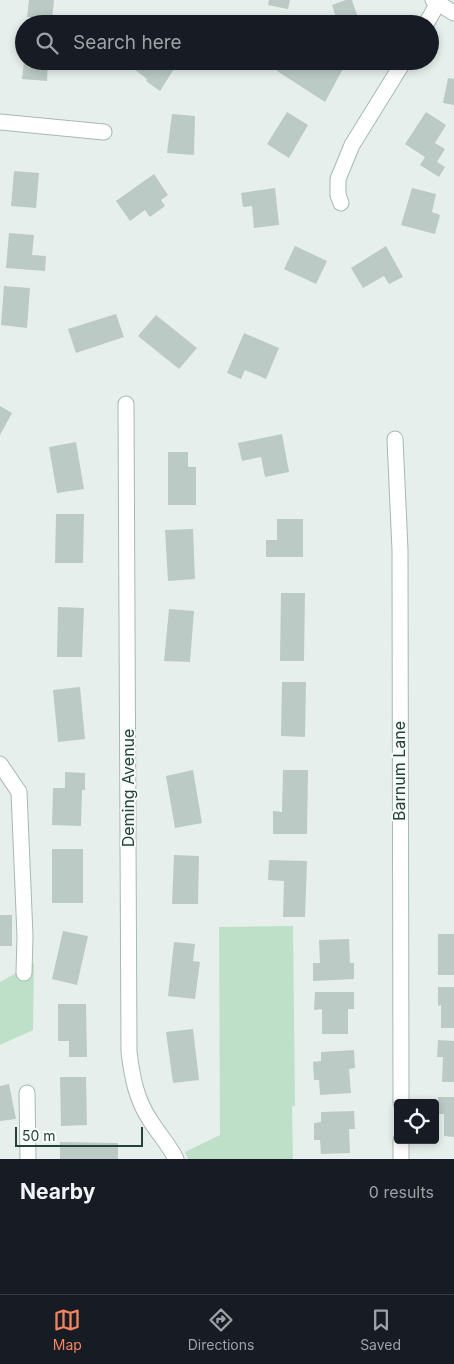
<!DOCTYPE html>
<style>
:root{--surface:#171b24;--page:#242831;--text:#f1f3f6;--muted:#9ea1a6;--line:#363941;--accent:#f4845f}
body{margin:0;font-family:Inter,sans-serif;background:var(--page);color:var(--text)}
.controls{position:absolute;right:15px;bottom:15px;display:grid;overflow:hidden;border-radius:5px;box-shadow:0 2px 8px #0003}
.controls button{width:45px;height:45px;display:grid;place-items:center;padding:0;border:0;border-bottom:1px solid var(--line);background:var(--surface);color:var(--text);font:25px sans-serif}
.scale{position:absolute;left:15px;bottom:12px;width:128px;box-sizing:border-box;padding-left:5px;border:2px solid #24423a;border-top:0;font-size:14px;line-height:18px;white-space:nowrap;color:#24423a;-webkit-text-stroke:4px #f7fbf9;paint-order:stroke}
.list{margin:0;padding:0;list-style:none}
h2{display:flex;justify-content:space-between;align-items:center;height:65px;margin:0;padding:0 20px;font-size:21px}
h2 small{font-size:16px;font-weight:400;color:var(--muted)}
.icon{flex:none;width:28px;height:28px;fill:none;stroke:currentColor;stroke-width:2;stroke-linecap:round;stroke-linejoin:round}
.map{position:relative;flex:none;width:454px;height:1159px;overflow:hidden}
.search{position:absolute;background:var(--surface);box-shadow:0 2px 8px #0003;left:15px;right:15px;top:15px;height:55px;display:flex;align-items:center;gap:12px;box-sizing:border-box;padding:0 18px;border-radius:28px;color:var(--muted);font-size:19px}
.sheet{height:135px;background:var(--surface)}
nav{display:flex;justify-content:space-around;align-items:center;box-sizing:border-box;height:70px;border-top:1px solid var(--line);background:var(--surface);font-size:14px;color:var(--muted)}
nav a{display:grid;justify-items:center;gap:2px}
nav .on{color:var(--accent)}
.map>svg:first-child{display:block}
.green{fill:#bfe0c8}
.building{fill:#bbcac4}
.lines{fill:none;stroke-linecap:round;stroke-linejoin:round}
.minor-casing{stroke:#a8b8b2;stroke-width:17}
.minor{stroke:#fff;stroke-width:15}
.labels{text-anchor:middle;stroke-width:4;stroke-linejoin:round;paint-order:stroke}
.street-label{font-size:16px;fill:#24423a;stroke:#f7fbf9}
</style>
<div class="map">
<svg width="454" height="1159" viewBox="0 0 454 1159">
<rect width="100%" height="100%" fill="#e6efeb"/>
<path class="green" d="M293,926L295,1106H292L293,1159H188L185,1152L220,1135L219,927Z
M34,963L33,1030L0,1045V982Z"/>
<path class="building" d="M29,0H54L52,19L27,17Z
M269,0H290L288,9L268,5Z
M346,0H352L358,18L361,17L364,24H338L332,5Z
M24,61H48L47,81L22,79Z
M133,61H163L174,69L160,91L146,81L147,79L130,66Z
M284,61H299L312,70L316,64L317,65L319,63L316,61H334L344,67L325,102L277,71Z
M448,78L454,79V105L443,103Z
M287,112L308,125L289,158L267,144Z
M426,112L446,125L435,143L445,149L437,162L445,167L439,177L420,165L425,157L405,144Z
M172,114L195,116L194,155L167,153Z
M14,171L39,173L36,208L11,206Z
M154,174L168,195L161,200L165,206L150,217L145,210L130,221L116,201Z
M275,188L279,225L254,228L252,206L243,207L241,193Z
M412,188L436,194L432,212L440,215L435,234L401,225Z
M9,233L34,235L32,255L46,256L45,271L6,268Z
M295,246L327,261L316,284L284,269Z
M386,246L403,277L389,284L384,276L363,288L351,268Z
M4,286L30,288L27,328L1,325Z
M116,314L124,337L76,353L68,329Z
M156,315L197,348L179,369L138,336Z
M244,333L279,348L266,379L245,370L241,379L227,373Z
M0,406L12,413L0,435Z
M282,434L289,472L265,477L261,457L242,461L238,443Z
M76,442L84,489L57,493L49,447Z
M168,452H188V467H196V505H168Z
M56,514H84L83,563H55Z
M277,519H303V557H266V540H277Z
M193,529L195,579L168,581L165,530Z
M281,593H305L304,661H280Z
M58,607L84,608L82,657H57Z
M169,609L194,611L190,662L164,661Z
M282,682H306L305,737L281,736Z
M80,687L85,739L58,742L53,690Z
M193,770L202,823L175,828L166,776Z
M283,770H308L307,834H273V811L282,812Z
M65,772L85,773V790H82L81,826L52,825L53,788H65Z
M52,849H83V903H52Z
M174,855L199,856L198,904H172Z
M269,860L307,861L305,917H283L284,881L268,880Z
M0,915H12V946H0Z
M63,931L88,936L77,985L52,979Z
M438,934H454V975H438Z
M349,939L350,963H354V979L313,981V963H320L319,940Z
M174,942L195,944L193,961L200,962L195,999L168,996Z
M438,987H454V1028H441V1005L438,1006Z
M315,992H354V1009H348V1034H322V1009L314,1010Z
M58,1004H86L87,1057H69V1041H58Z
M193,1029L199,1080L173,1083L166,1032Z
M438,1040L454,1041V1082H442L443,1057H437Z
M354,1050L355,1068L349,1069L351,1093L320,1095L319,1080H314L313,1062L321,1061V1052Z
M60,1077H86L87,1125L61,1126Z
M9,1084L16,1119L0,1121V1086Z
M438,1097H454V1137L444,1136V1114H438Z
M354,1111L355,1129H349L350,1153L321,1154L320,1140H314V1123L321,1122V1112Z
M60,1142L118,1143V1159H60Z"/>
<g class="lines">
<g class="minor-casing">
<path id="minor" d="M433,0L454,13
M426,24L438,3
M0,122L104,132
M341,203L338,195V179L352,145L404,61
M126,404L129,1052C132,1076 136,1099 150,1120C158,1133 169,1145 176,1159
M395,439L400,550L401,1103
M0,764L19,792L25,936L24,973
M27,1093L28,1159
M401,1140V1159"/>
</g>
<use href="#minor" class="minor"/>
</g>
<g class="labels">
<g class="street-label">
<text transform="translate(399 771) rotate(-90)" y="6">Barnum Lane</text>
<text transform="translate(128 788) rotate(-90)" y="6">Deming Avenue</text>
</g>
</g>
</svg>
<div class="controls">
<button><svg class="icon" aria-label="locate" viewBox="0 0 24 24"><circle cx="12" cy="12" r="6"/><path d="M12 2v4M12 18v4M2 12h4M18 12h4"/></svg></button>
</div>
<div class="scale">50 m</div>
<div class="search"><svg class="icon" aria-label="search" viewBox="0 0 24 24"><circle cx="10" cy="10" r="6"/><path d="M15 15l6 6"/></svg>Search here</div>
</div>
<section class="sheet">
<h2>Nearby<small>0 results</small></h2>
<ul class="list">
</ul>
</section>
<nav>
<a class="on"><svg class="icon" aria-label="map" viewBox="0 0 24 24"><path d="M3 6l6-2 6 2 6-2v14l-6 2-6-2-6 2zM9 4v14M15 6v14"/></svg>Map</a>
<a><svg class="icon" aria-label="directions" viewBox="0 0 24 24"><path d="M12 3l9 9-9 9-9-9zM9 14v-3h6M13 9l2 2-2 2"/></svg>Directions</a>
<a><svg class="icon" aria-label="saved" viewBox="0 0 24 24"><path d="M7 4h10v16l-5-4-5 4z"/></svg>Saved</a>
</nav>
